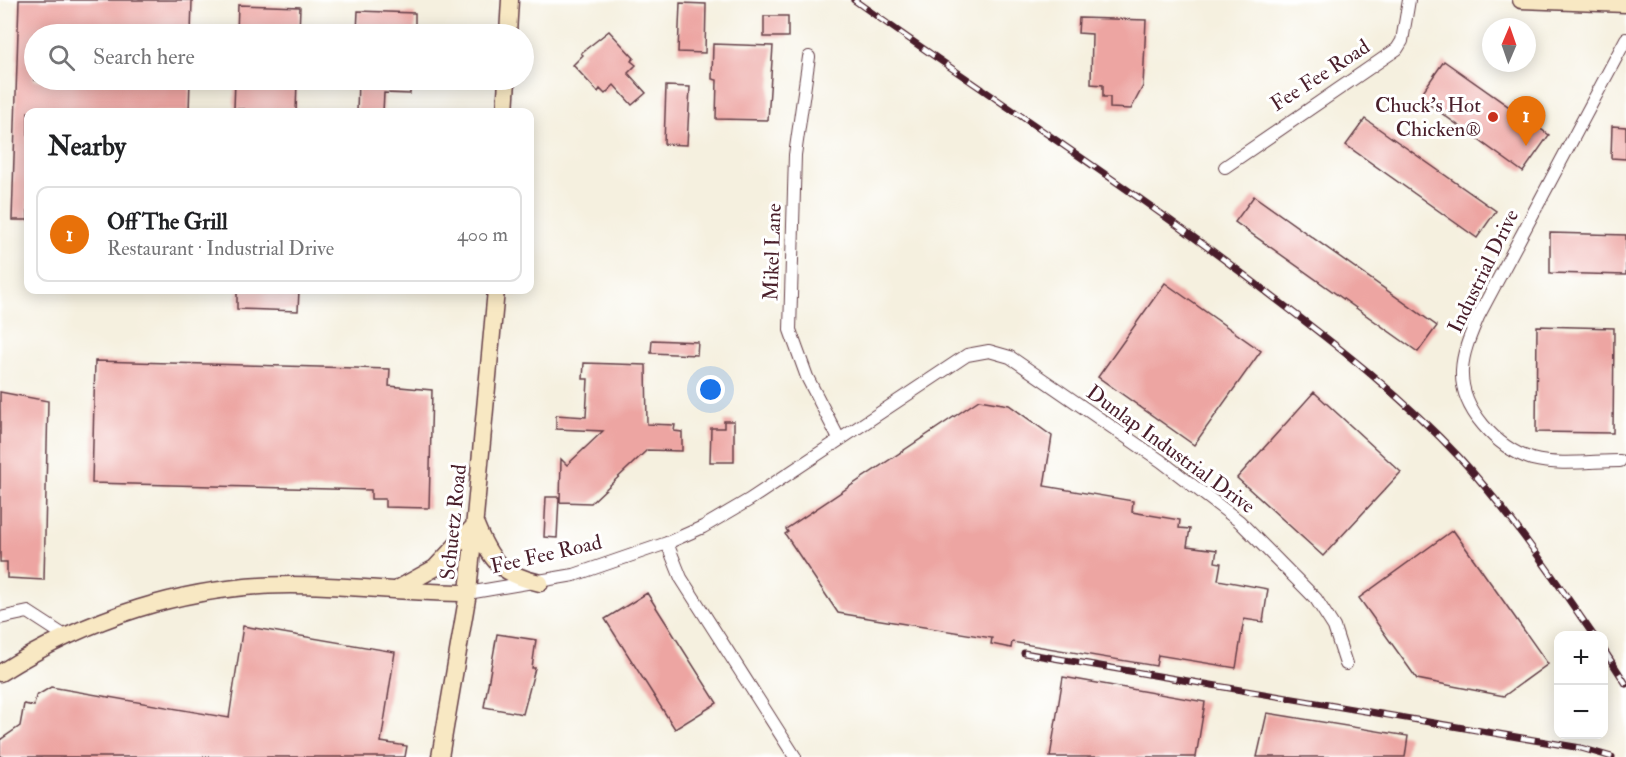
<!DOCTYPE html>
<meta charset="utf-8">
<style>
:root{--surface:#fff;--page:#f2f2f2;--text:#202124;--muted:#757577;--line:#e0e0e0;--accent:#c8321e}
body{margin:0;font-family:"IM FELL Double Pica",serif;background:var(--page);color:var(--text)}
.controls{position:absolute;right:18px;bottom:18px;display:grid;overflow:hidden;border-radius:12px;box-shadow:0 3px 15px #0003}
.controls button{width:54px;height:54px;display:grid;place-items:center;padding:0;border:0;border-bottom:2px solid var(--line);background:var(--surface);color:var(--text);font:30px sans-serif}
.compass{position:absolute;left:1482px;top:18px;width:54px;height:54px;border-radius:50%;background:var(--surface);box-shadow:0 3px 15px #0003;rotate:2deg}
.you{position:absolute;left:711px;top:390px;width:21px;height:21px;margin:-15px;border:4px solid #fff;border-radius:50%;background:#1a73e8;box-shadow:0 0 0 9px #1a73e833}
.badge{display:grid;place-items:center;width:39px;height:39px;border-radius:50%;background:var(--accent);color:#fff;font-size:20px;font-weight:700}
.pin{position:absolute;translate:-50% -50px;filter:drop-shadow(0 2px 3px #0008)}
.pin::after{content:'';position:absolute;top:32px;width:21px;height:18px;background:inherit;clip-path:polygon(0 0,100% 0,50% 100%)}
.list{margin:0;padding:0;list-style:none}
h2{display:flex;justify-content:space-between;align-items:center;height:78px;margin:0;padding:0 24px;font-size:26px}
h2 small{font-size:20px;font-weight:400;color:var(--muted)}
.list li{display:grid;grid-template-columns:39px 1fr auto;gap:18px;align-items:center;box-sizing:border-box;height:96px;margin:0 12px 12px;padding:0 12px;border:2px solid var(--line);border-radius:12px}
.list b{display:block;font-size:22px;white-space:nowrap}
.list p{margin:0;font-size:20px;white-space:nowrap;color:var(--muted)}
.list em{font-size:20px;font-style:normal;color:var(--muted)}
.icon{flex:none;width:33px;height:33px;fill:none;stroke:currentColor;stroke-width:2;stroke-linecap:round;stroke-linejoin:round}
.map{position:relative;flex:none;width:1626px;height:757px;overflow:hidden}
.search{position:absolute;background:var(--surface);box-shadow:0 3px 15px #0003;left:24px;top:24px;width:510px;height:66px;display:flex;align-items:center;gap:15px;box-sizing:border-box;padding:0 21px;border-radius:33px;color:var(--muted);font-size:22px}
.panel{position:absolute;background:var(--surface);box-shadow:0 3px 15px #0003;left:24px;top:108px;width:510px;height:186px;border-radius:12px}
.map>svg:first-child{display:block}
.building{fill:#eda5a2}
.lines{fill:none;stroke-linecap:round;stroke-linejoin:round}
.street-casing{stroke:#643e46;stroke-width:14}
.secondary-casing{stroke:#643e46;stroke-width:19}
.street{stroke:#fff;stroke-width:12}
.secondary{stroke:#f8e8c3;stroke-width:16}
.rail-casing{stroke:#4a1f2b;stroke-width:7}
.rail{stroke:#fff;stroke-width:4.5;stroke-dasharray:14;stroke-linecap:butt}
.poi-dot{fill:#c8321e;stroke:#fff;stroke-width:2}
.labels{text-anchor:middle;stroke-width:6;stroke-linejoin:round;paint-order:stroke}
.street-label{font-size:21px;fill:#4a1f2b;stroke:#fff}
.poi-label{font-size:21px;fill:#4a1f2b;stroke:#fff;text-anchor:end}
</style>
<div class="map">
<svg width="1626" height="757" viewBox="0 0 1626 757">
<rect width="100%" height="100%" fill="#fff"/>
<filter id="ink" filterUnits="userSpaceOnUse"><feTurbulence type="fractalNoise" baseFrequency=".0167" numOctaves="2"/><feDisplacementMap in="SourceGraphic" scale="12" xChannelSelector="R" yChannelSelector="G"/><feConvolveMatrix kernelMatrix="1 2 1 2 8 2 1 2 1" color-interpolation-filters="sRGB"/></filter>
<filter id="wash" filterUnits="userSpaceOnUse"><feTurbulence type="fractalNoise" baseFrequency=".008" numOctaves="4" result="noise"/><feDisplacementMap in="SourceGraphic" scale="24" xChannelSelector="R" yChannelSelector="G"/><feGaussianBlur stdDeviation="1.35" result="paint"/><feColorMatrix in="noise" values="0 0 0 0 0 0 0 0 0 0 0 0 0 0 0 0 0 1.4 0 .05"/><feComposite in="paint" operator="in"/></filter>
<g filter="url(#wash)">
<rect width="100%" height="100%" fill="#f5f0df"/>
<g id="blocks">
<path class="building" d="M19,0H192L191,34H34V80H190L189,112H28V220H12Z
M680,3L706,4L705,53L678,52Z
M238,5L300,7L299,34H237Z
M358,11L415,13V34H360L357,32Z
M764,16H788V37H764Z
M1079,18L1146,20L1143,86L1131,109L1110,108V97H1103V85L1091,84L1092,34L1078,33Z
M609,31L634,58L631,61L636,65L628,73L646,93L632,105L614,85L605,94L600,89L598,92L573,65L583,55L581,53Z
M713,44L773,46L768,120L716,119L717,80L712,79Z
M1444,61L1549,135L1523,172L1419,97Z
M235,80H297L296,112H243L244,109H234Z
M358,80H410V94L384,93L383,112H357Z
M666,86L690,87L687,145L664,144Z
M1365,119L1496,211L1477,238L1346,145Z
M1612,126L1626,127V159L1611,158Z
M1254,196L1437,326L1418,352L1235,222Z
M1550,233L1626,235V275L1550,273Z
M1165,283L1261,351L1194,445L1098,377Z
M237,290H299L298,311L237,309Z
M1537,326L1614,328L1613,433L1536,432Z
M652,340L698,342L697,355L651,353Z
M95,361L390,369L389,386L432,390L429,508L385,507V499H371V490L92,483Z
M584,363L646,365L647,424L675,425L674,431L682,432V451L647,450L591,503L560,502L561,459L567,465L603,431L556,429V415L586,417L588,379H583Z
M0,392L48,401L44,580L7,578V562H0Z
M1314,392L1401,472L1323,556L1237,478Z
M979,400L1009,405L1052,436L1044,486L1133,501L1132,512L1180,520L1179,528L1190,529L1187,546L1217,550L1215,562L1221,563L1218,580L1268,589L1263,622L1244,619L1236,668L1158,655L1156,666L1012,642L1011,648L991,644L992,638L838,613L785,534L788,532L786,529Z
M724,421H734V462H710L711,428H724Z
M546,497H559L557,538L544,537Z
M1453,530L1548,664L1504,696L1417,679L1359,598Z
M647,593L717,703L675,729L605,619Z
M243,626L395,652L381,742L407,746L405,757H0V740L20,726L24,704L34,706L36,696L51,687L229,718Z
M497,634L536,640L532,668H535L523,714L484,707Z
M1063,677L1205,702L1196,757H1050Z
M1267,713L1408,736L1405,757H1257Z"/>
</g>
</g>
<g filter="url(#ink)">
<use href="#blocks" fill-opacity="0" stroke="#643e46" stroke-width="1.5"/>
<g class="lines">
<g class="street-casing">
<path id="street" d="M809,57L795,155L790,330L807,377L839,439
M1225,167L1397,49L1402,41L1409,0
M1620,461C1592,461 1559,466 1532,459C1497,448 1460,409 1462,370C1463,351 1471,334 1478,317L1626,39
M667,543L681,578L795,757
M468,593L574,575L667,543L703,527L749,500L967,355L989,351L1010,357L1161,461L1239,521L1316,599L1334,627L1346,664
M0,618L28,612L65,636"/>
</g>
<g class="secondary-casing">
<path id="secondary" d="M1521,0L1626,4
M508,34L510,0
M505,112L507,80
M476,525C491,562 501,574 540,583
M399,588L435,568L475,525
M0,673C87,618 186,585 290,585C349,585 409,593 468,593
M440,757L468,593L496,290"/>
</g>
<use href="#street" class="street"/>
<use href="#secondary" class="secondary"/>
<g class="rail-casing">
<path id="rail" d="M854,0C993,99 1138,192 1273,297C1339,347 1404,398 1460,458C1510,513 1551,574 1594,636
M1604,650L1626,684
M1024,653L1581,748L1612,757"/>
</g>
<use href="#rail" class="rail"/>
</g>
</g>
<circle class="poi-dot" cx="1493" cy="117" r="6"/>
<g class="labels">
<g class="street-label">
<text transform="translate(1320 75) rotate(-33)" y="7">Fee Fee Road</text>
<text transform="translate(772 252) rotate(-88)" y="7">Mikel Lane</text>
<text transform="translate(1483 271) rotate(-64)" y="7">Industrial Drive</text>
<text transform="translate(1171 449) rotate(36)" y="7">Dunlap Industrial Drive</text>
<text transform="translate(453 522) rotate(-84)" y="7">Schuetz Road</text>
<text transform="translate(546 554) rotate(-13)" y="7">Fee Fee Road</text>
</g>
<g class="poi-label">
<text x="1481" y="112">Chuck's Hot<tspan x="1481" dy="24">Chicken®</tspan></text>
</g>
</g>
</svg>
<div class="controls">
<button>+</button>
<button>−</button>
</div>
<svg class="compass" viewBox="-18 -18 36 36"><path d="M0-13l5 13h-10z" fill="#e53935"/><path d="M0 13l5-13h-10z" fill="#757577"/></svg>
<div class="you"></div>
<div class="pin badge" style="left:1526px;top:146px;background:#e8710a">1</div>
<div class="search"><svg class="icon" aria-label="search" viewBox="0 0 24 24"><circle cx="10" cy="10" r="6"/><path d="M15 15l6 6"/></svg>Search here</div>
<section class="panel">
<h2>Nearby<small></small></h2>
<ul class="list">
<li><span class="badge" style="background:#e8710a">1</span><div><b>Off The Grill</b><p>Restaurant · Industrial Drive</p></div><em>400 m</em></li>
</ul>
</section>
</div>
